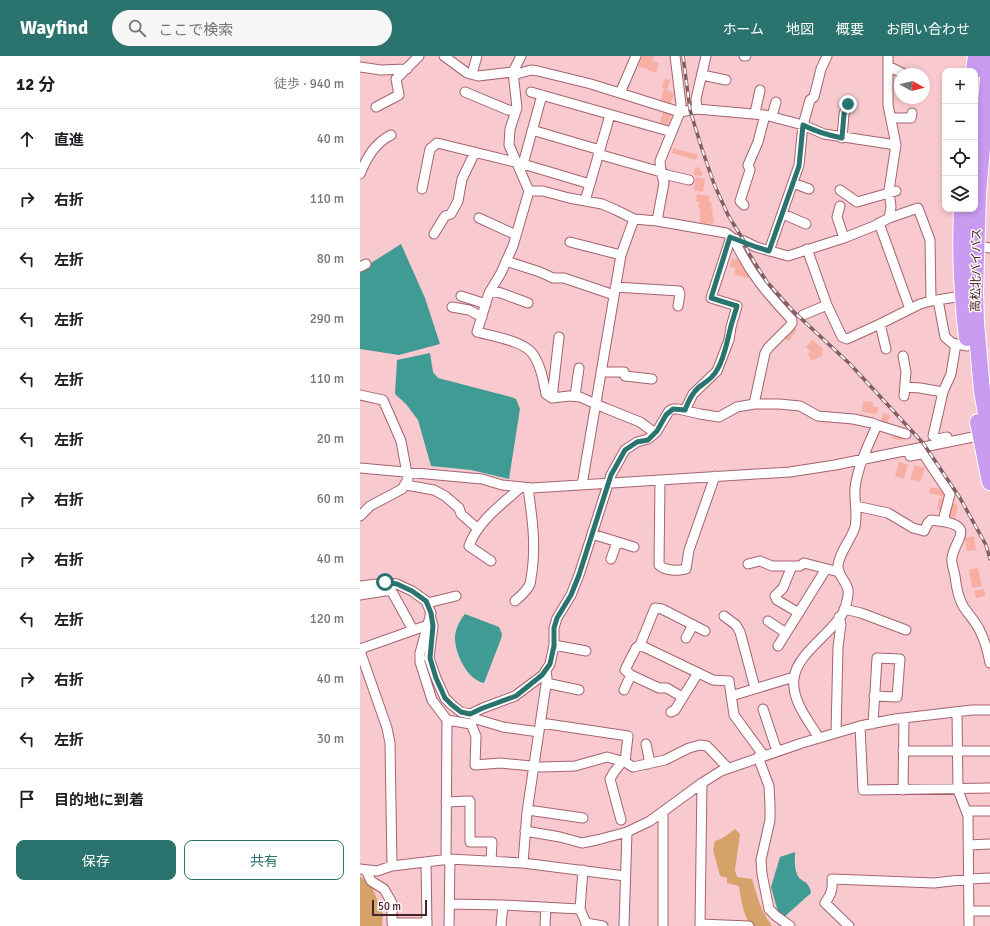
<!DOCTYPE html>
<html lang="ja">
<meta charset="utf-8">
<style>
:root{--surface:#fff;--page:#f6f6f6;--text:#202124;--muted:#757577;--line:#e0e0e0;--accent:#2a736e}
body{margin:0;font-family:Signika,"Noto Sans JP",sans-serif;background:var(--page);color:var(--text)}
.controls{position:absolute;right:12px;top:12px;display:grid;overflow:hidden;border-radius:8px;box-shadow:0 2px 6px #0003}
.controls button{width:36px;height:36px;display:grid;place-items:center;padding:0;border:0;border-bottom:1px solid var(--line);background:var(--surface);color:var(--text);font:20px sans-serif}
.compass{position:absolute;left:534px;top:12px;width:36px;height:36px;border-radius:50%;background:var(--surface);box-shadow:0 2px 6px #0003;rotate:98deg}
.scale{position:absolute;left:12px;bottom:10px;width:55px;box-sizing:border-box;padding-left:4px;border:2px solid #43262b;border-top:0;font-size:11px;line-height:14px;white-space:nowrap;color:#43262b;-webkit-text-stroke:3px #fef6f7;paint-order:stroke}
.stop{position:absolute;width:12px;height:12px;margin:-9px;border:3px solid #2a736e;border-radius:50%;background:#fff}
.stop.end{background:#2a736e;border-color:#fff;box-shadow:0 1px 4px #0008}
.list{margin:0;padding:0;list-style:none}
h2{display:flex;justify-content:space-between;align-items:center;height:52px;margin:0;padding:0 16px;font-size:17px}
h2 small{font-size:13px;font-weight:400;color:var(--muted)}
.list li{display:grid;grid-template-columns:26px 1fr auto;gap:12px;align-items:center;box-sizing:border-box;height:60px;padding:0 16px;border-top:1px solid var(--line)}
.list b{display:block;font-size:15px;white-space:nowrap}
.list em{font-size:13px;font-style:normal;color:var(--muted)}
.actions{display:flex;gap:8px;padding:12px 16px}
.actions a{flex:1;padding:9px 0;border:1px solid var(--accent);border-radius:8px;text-align:center;font-size:14px;color:var(--accent)}
.actions .main{background:var(--accent);color:#fff}
.icon{flex:none;width:22px;height:22px;fill:none;stroke:currentColor;stroke-width:2;stroke-linecap:round;stroke-linejoin:round}
.map{position:relative;flex:none;width:630px;height:870px;overflow:hidden}
header{display:flex;align-items:center;gap:24px;box-sizing:border-box;height:56px;padding:0 20px;background:var(--accent);color:#fff}
header strong{font-size:19px}
nav{display:flex;gap:22px;margin-inline-start:auto;font-size:14px}
.search{width:280px;height:36px;background:var(--page);display:flex;align-items:center;gap:10px;box-sizing:border-box;padding:0 14px;border-radius:22px;color:var(--muted);font-size:15px}
main{display:flex}
aside{flex:1;background:var(--surface)}
.map>svg:first-child{display:block}
.green{fill:#d5a26a}
.water{fill:#409b94}
.building{fill:#f7afa4}
.lines{fill:none;stroke-linecap:round;stroke-linejoin:round}
.street-casing{stroke:#a5636f;stroke-width:11}
.highway-casing{stroke:#fff;stroke-width:18}
.street{stroke:#fff;stroke-width:9}
.highway{stroke:#c99bf1;stroke-width:16}
.rail-casing{stroke:#825f65;stroke-width:3.5}
.rail{stroke:#fef6f7;stroke-width:2;stroke-dasharray:6;stroke-linecap:butt}
.route{stroke:#2a736e;stroke-width:5}
.labels{text-anchor:middle;stroke-width:3;stroke-linejoin:round;paint-order:stroke}
.street-label{font-size:12px;fill:#43262b;stroke:#fef6f7}
</style>
<header>
<strong>Wayfind</strong>
<div class="search"><svg class="icon" aria-label="search" viewBox="0 0 24 24"><circle cx="10" cy="10" r="6"/><path d="M15 15l6 6"/></svg>ここで検索</div>
<nav><a>ホーム</a><a>地図</a><a>概要</a><a>お問い合わせ</a></nav>
</header>
<main>
<aside>
<h2>12 分<small>徒歩 · 940 m</small></h2>
<ul class="list">
<li><svg class="icon" aria-label="ahead" viewBox="0 0 24 24"><path d="M12 20V5M6 11l6-6 6 6"/></svg><div><b>直進</b></div><em>40 m</em></li>
<li><svg class="icon" aria-label="right" viewBox="0 0 24 24"><path d="M7 20v-9h11M14 6l5 5-5 5"/></svg><div><b>右折</b></div><em>110 m</em></li>
<li><svg class="icon" aria-label="left" viewBox="0 0 24 24"><path d="M17 20v-9H6M10 6l-5 5 5 5"/></svg><div><b>左折</b></div><em>80 m</em></li>
<li><svg class="icon" aria-label="left" viewBox="0 0 24 24"><path d="M17 20v-9H6M10 6l-5 5 5 5"/></svg><div><b>左折</b></div><em>290 m</em></li>
<li><svg class="icon" aria-label="left" viewBox="0 0 24 24"><path d="M17 20v-9H6M10 6l-5 5 5 5"/></svg><div><b>左折</b></div><em>110 m</em></li>
<li><svg class="icon" aria-label="left" viewBox="0 0 24 24"><path d="M17 20v-9H6M10 6l-5 5 5 5"/></svg><div><b>左折</b></div><em>20 m</em></li>
<li><svg class="icon" aria-label="right" viewBox="0 0 24 24"><path d="M7 20v-9h11M14 6l5 5-5 5"/></svg><div><b>右折</b></div><em>60 m</em></li>
<li><svg class="icon" aria-label="right" viewBox="0 0 24 24"><path d="M7 20v-9h11M14 6l5 5-5 5"/></svg><div><b>右折</b></div><em>40 m</em></li>
<li><svg class="icon" aria-label="left" viewBox="0 0 24 24"><path d="M17 20v-9H6M10 6l-5 5 5 5"/></svg><div><b>左折</b></div><em>120 m</em></li>
<li><svg class="icon" aria-label="right" viewBox="0 0 24 24"><path d="M7 20v-9h11M14 6l5 5-5 5"/></svg><div><b>右折</b></div><em>40 m</em></li>
<li><svg class="icon" aria-label="left" viewBox="0 0 24 24"><path d="M17 20v-9H6M10 6l-5 5 5 5"/></svg><div><b>左折</b></div><em>30 m</em></li>
<li><svg class="icon" aria-label="arrive" viewBox="0 0 24 24"><path d="M6 21V4h12l-3 4 3 4H6"/></svg><div><b>目的地に到着</b></div></li>
</ul>
<div class="actions"><a class="main">保存</a><a>共有</a></div>
</aside>
<div class="map">
<svg width="630" height="870" viewBox="0 0 630 870">
<rect width="100%" height="100%" fill="#f8cad0"/>
<path class="green" d="M375,773L380,778L375,814L377,821L392,823C397,840 401,856 412,870H391C383,858 381,844 379,830L367,827V822L360,820L353,794L355,785C363,783 368,778 375,773Z
M0,820L12,831L23,858L22,870H0Z"/>
<path class="water" d="M41,188L65,242L80,288L39,299L0,293V214Z
M70,297L73,316L78,322L151,341L156,343L160,353L149,423L111,414L71,410L58,364L46,348L35,338L37,304Z
M105,558L139,571L142,578L141,583L124,627C107,624 94,596 95,580C96,572 100,564 105,558Z
M435,796C435,802 434,812 437,818C440,827 449,823 451,837L423,862L418,856L411,831L420,801Z"/>
<path class="building" d="M282,0H294L292,5L299,7L296,17L278,10Z
M305,22L310,24L307,34L302,32Z
M304,33L315,37L310,48L300,45Z
M303,55L312,58L308,69L300,67Z
M313,92L338,99L336,104L312,97Z
M335,111L341,112L340,116H343L342,120L334,119Z
M336,121L345,123L343,136L334,134Z
M337,138L350,140L349,146L352,147L351,153L353,154L352,161H354L353,168L340,167V152H338L339,146L336,145Z
M372,202L384,205L383,212L390,214L388,222L374,219L375,212L370,211Z
M431,270L437,273L429,285L424,282Z
M452,284L463,293L462,296L463,300L451,305L448,297L451,296L446,291Z
M503,345L513,346V351H518L517,358L502,356Z
M523,357L530,359L527,369L521,367Z
M533,377L544,380L542,385L531,382Z
M539,406L548,409L544,423L535,420Z
M555,409L565,412L560,426L550,423Z
M570,431L586,434L584,441L569,437Z
M579,442L587,444L584,455L577,454Z
M591,447L598,449L595,462L588,460Z
M614,480L616,494L607,495L605,482Z
M618,512L622,530L612,532L609,514Z
M624,533L626,540L616,542L614,535Z"/>
<g class="lines">
<g class="street-casing">
<path id="street" d="M84,0L107,17L118,20L153,16L161,0
M346,0L336,43L337,53L405,59L443,69L464,78L536,89
M384,0H386
M528,10L544,18
M0,11L21,14L47,13
M153,16L157,52L150,73L149,89L169,135L153,190L141,217L129,237L117,276C132,280 163,285 172,297C181,309 183,324 186,338L192,342L209,340L220,341L245,352L280,366L295,377
M112,18L117,0
M153,19L171,14L178,15L231,28L320,56L337,53
M342,19L366,24
M105,36L148,54L156,55
M171,36L312,76
M260,37L276,0
M16,51L39,39L36,23L59,0
M395,57L400,34
M412,60L416,46
M531,62H551L552,57
M172,74L240,94
M482,82L484,58L488,48
M238,98L301,116L307,119L329,124
M163,108L230,128
M0,118C7,101 15,87 31,79
M433,127L449,133
M62,133L70,93L77,87L163,108L182,39
M480,134L497,146L536,135
M169,135H183L209,142L242,148L256,154L274,163L297,165L366,177L374,183L384,185L396,191L428,200L484,182L514,170L529,162L531,151L529,134L536,89L528,49V0
M225,145L250,59
M384,149L380,145L390,114L388,109L398,86L405,59
M480,150L477,161L484,182
M423,158L446,168
M119,162L156,179
M529,162L558,152L570,184L571,245
M297,165L304,127L301,116L300,105L320,56L321,48L315,0
M519,167L550,253
M74,178L85,160L91,158L98,145L102,123L115,96
M374,183C389,217 407,237 432,264V267L429,271L408,292L405,297L394,348
M210,186L261,199
M616,189L630,192
M447,193L467,249L482,281L487,283L520,268L560,248L571,245L602,240
M409,195L439,109L443,69L450,44L454,41L461,13L467,0
M146,205L180,216L193,222H204L254,239
M0,211L6,208
M255,231L319,235L320,238L318,250
M131,235L141,237L168,247
M101,240L126,248
M578,244L585,281L592,287L607,290
M92,251L109,254L122,261
M443,259L467,249
M520,268L526,293
M543,300L546,316L544,340
M241,316H264L265,320L292,323
M545,331L560,332L583,336
M0,339L23,344L41,385L48,423L42,433L10,450L0,460
M215,340L219,312
M192,342L199,281
M325,354L333,338L357,315L369,284L371,271L377,250L351,242L371,181
M587,381L578,383L573,380L583,336L591,318L596,288
M550,400L561,398L564,399L590,438L584,461L586,466C614,472 594,485 592,502C591,507 594,514 595,520C596,529 598,541 603,550C608,558 616,566 620,575C625,585 628,596 630,607
M0,412L122,423L142,429L172,432L430,416L475,409L613,381L625,382
M300,424L299,509C305,515 319,515 326,513L329,494L355,420
M46,429L74,434L85,440L99,452L101,458L118,473
M222,429L261,199L274,163
M496,450L528,457L553,472L564,475L568,467L571,464L586,466
M232,478L274,491
M251,503L257,486
M131,505L109,490C117,466 142,448 160,432
M388,508L400,505L412,510H440L444,507L479,516
M432,510L423,532L415,540L417,544L439,557
M0,530L25,527L37,528L52,535L66,545L71,557L60,597V606L72,644L87,664L86,804
M0,539L31,534L53,574
M155,545C161,540 167,535 170,528C171,525 171,520 172,516C176,488 172,460 168,432
M67,547L96,540
M484,553L501,557L546,574
M70,559L73,570L69,602L76,622L85,642L92,649L101,656L110,658L123,652L155,640L183,619L190,608L194,589V572L197,562L211,539L219,519L251,419L265,394L277,386L288,383L293,379L297,375L309,355L313,353H318L340,358L359,361L377,351L394,348H419L440,350L458,360L493,363L512,367L517,369
M364,560L376,569L380,576L395,632
M408,565L426,577
M345,575L302,553L295,552L280,589L353,624L369,625L374,659L404,700
M326,582L333,569
M194,589L226,595
M280,589L276,592L265,614L271,619L299,632H307L322,641
M418,590L466,513
M0,593L68,569
M0,595L27,672L30,687L32,810
M186,627L219,634
M264,634L271,619
M371,640L434,621
M403,653L417,695
M311,656L315,654L338,617
M597,656L598,734L608,760L609,870
M113,657L116,663L143,671L179,676
M87,664L111,668L116,680L115,709L140,707L182,711L215,710L247,701L265,706L273,711L305,704L329,692L340,689L347,690L368,712
M181,667L268,680L265,706
M513,668L517,602L540,603L537,641L514,640
M500,670L503,734L630,732
M476,677L478,591L481,568L479,561
M459,682C448,664 431,644 434,622C437,597 473,577 484,555C486,549 489,540 488,534C487,526 477,519 478,509C480,495 491,484 495,471C498,458 494,445 495,432C498,409 508,390 517,369L546,378
M286,688L289,702L288,708
M543,695H630
M398,701L409,730L410,749V764L401,804L402,818L409,853L416,860L430,870
M543,734L544,662
M86,746L110,745V786H132L131,805
M168,754L223,762
M606,755H630
M303,756V870
M261,764L250,723L254,716L263,705
M165,775L200,781L222,787L237,784L267,776L290,765L342,727L361,715L442,687L500,670L535,663L612,654H630
M609,789L630,788
M66,806L67,870
M163,807L167,756L187,622L186,614
M0,813L17,815L32,810L90,803L163,807L265,820
M6,814L11,825L24,833L32,847V867H67
M90,848L143,849L220,853L226,867
M220,853L223,814
M609,855H630
M340,868L389,870
M89,870L90,803
M141,870L143,849
M185,870L186,851
M226,870V867L243,870
M264,870L267,776
M340,870L342,727
M489,870L465,847C471,838 473,834 472,823L574,827L609,823L630,822"/>
</g>
<g class="highway-casing">
<path id="highway" d="M630,0L618,138L615,235L616,267L622,335L630,379
M614,15L616,0
M602,153C600,196 602,239 607,282
M618,366L630,426"/>
</g>
<use href="#street" class="street"/>
<use href="#highway" class="highway"/>
<g class="rail-casing">
<path id="rail" d="M323,0L330,54L341,90L354,128L368,159L384,185L388,196L407,226L433,255L490,308L563,387L600,442L626,489L630,503"/>
</g>
<use href="#rail" class="rail"/>
</g>
<g class="lines">
<path class="route" d="M25,526L37,528L52,535L66,545L71,557L73,570L70,602L76,622L85,642L92,649L101,656L110,658L123,652L156,640L182,619L190,608L194,590V572L197,562L211,539L219,519L251,419L265,394L277,386L288,384L297,375L306,359L313,353L325,354C328,346 332,337 339,331C346,326 353,322 357,314C365,301 367,285 371,270C373,263 375,257 377,250L351,242L370,181L396,191L409,195L439,110L443,69C456,76 468,79 482,82L484,58L488,48"/>
</g>
<g class="labels">
<g class="street-label">
<text transform="translate(616 214) rotate(-89)" y="4">高松北バイパス</text>
</g>
</g>
</svg>
<div class="controls">
<button>+</button>
<button>−</button>
<button><svg class="icon" aria-label="locate" viewBox="0 0 24 24"><circle cx="12" cy="12" r="6"/><path d="M12 2v4M12 18v4M2 12h4M18 12h4"/></svg></button>
<button><svg class="icon" aria-label="layers" viewBox="0 0 24 24"><path d="M12 4l9 5-9 5-9-5zM3 14l9 5 9-5"/></svg></button>
</div>
<svg class="compass" viewBox="-18 -18 36 36"><path d="M0-13l5 13h-10z" fill="#e53935"/><path d="M0 13l5-13h-10z" fill="#757577"/></svg>
<div class="scale">50 m</div>
<div class="stop" style="left:25px;top:526px"></div>
<div class="stop end" style="left:488px;top:48px"></div>
</div>
</main>
